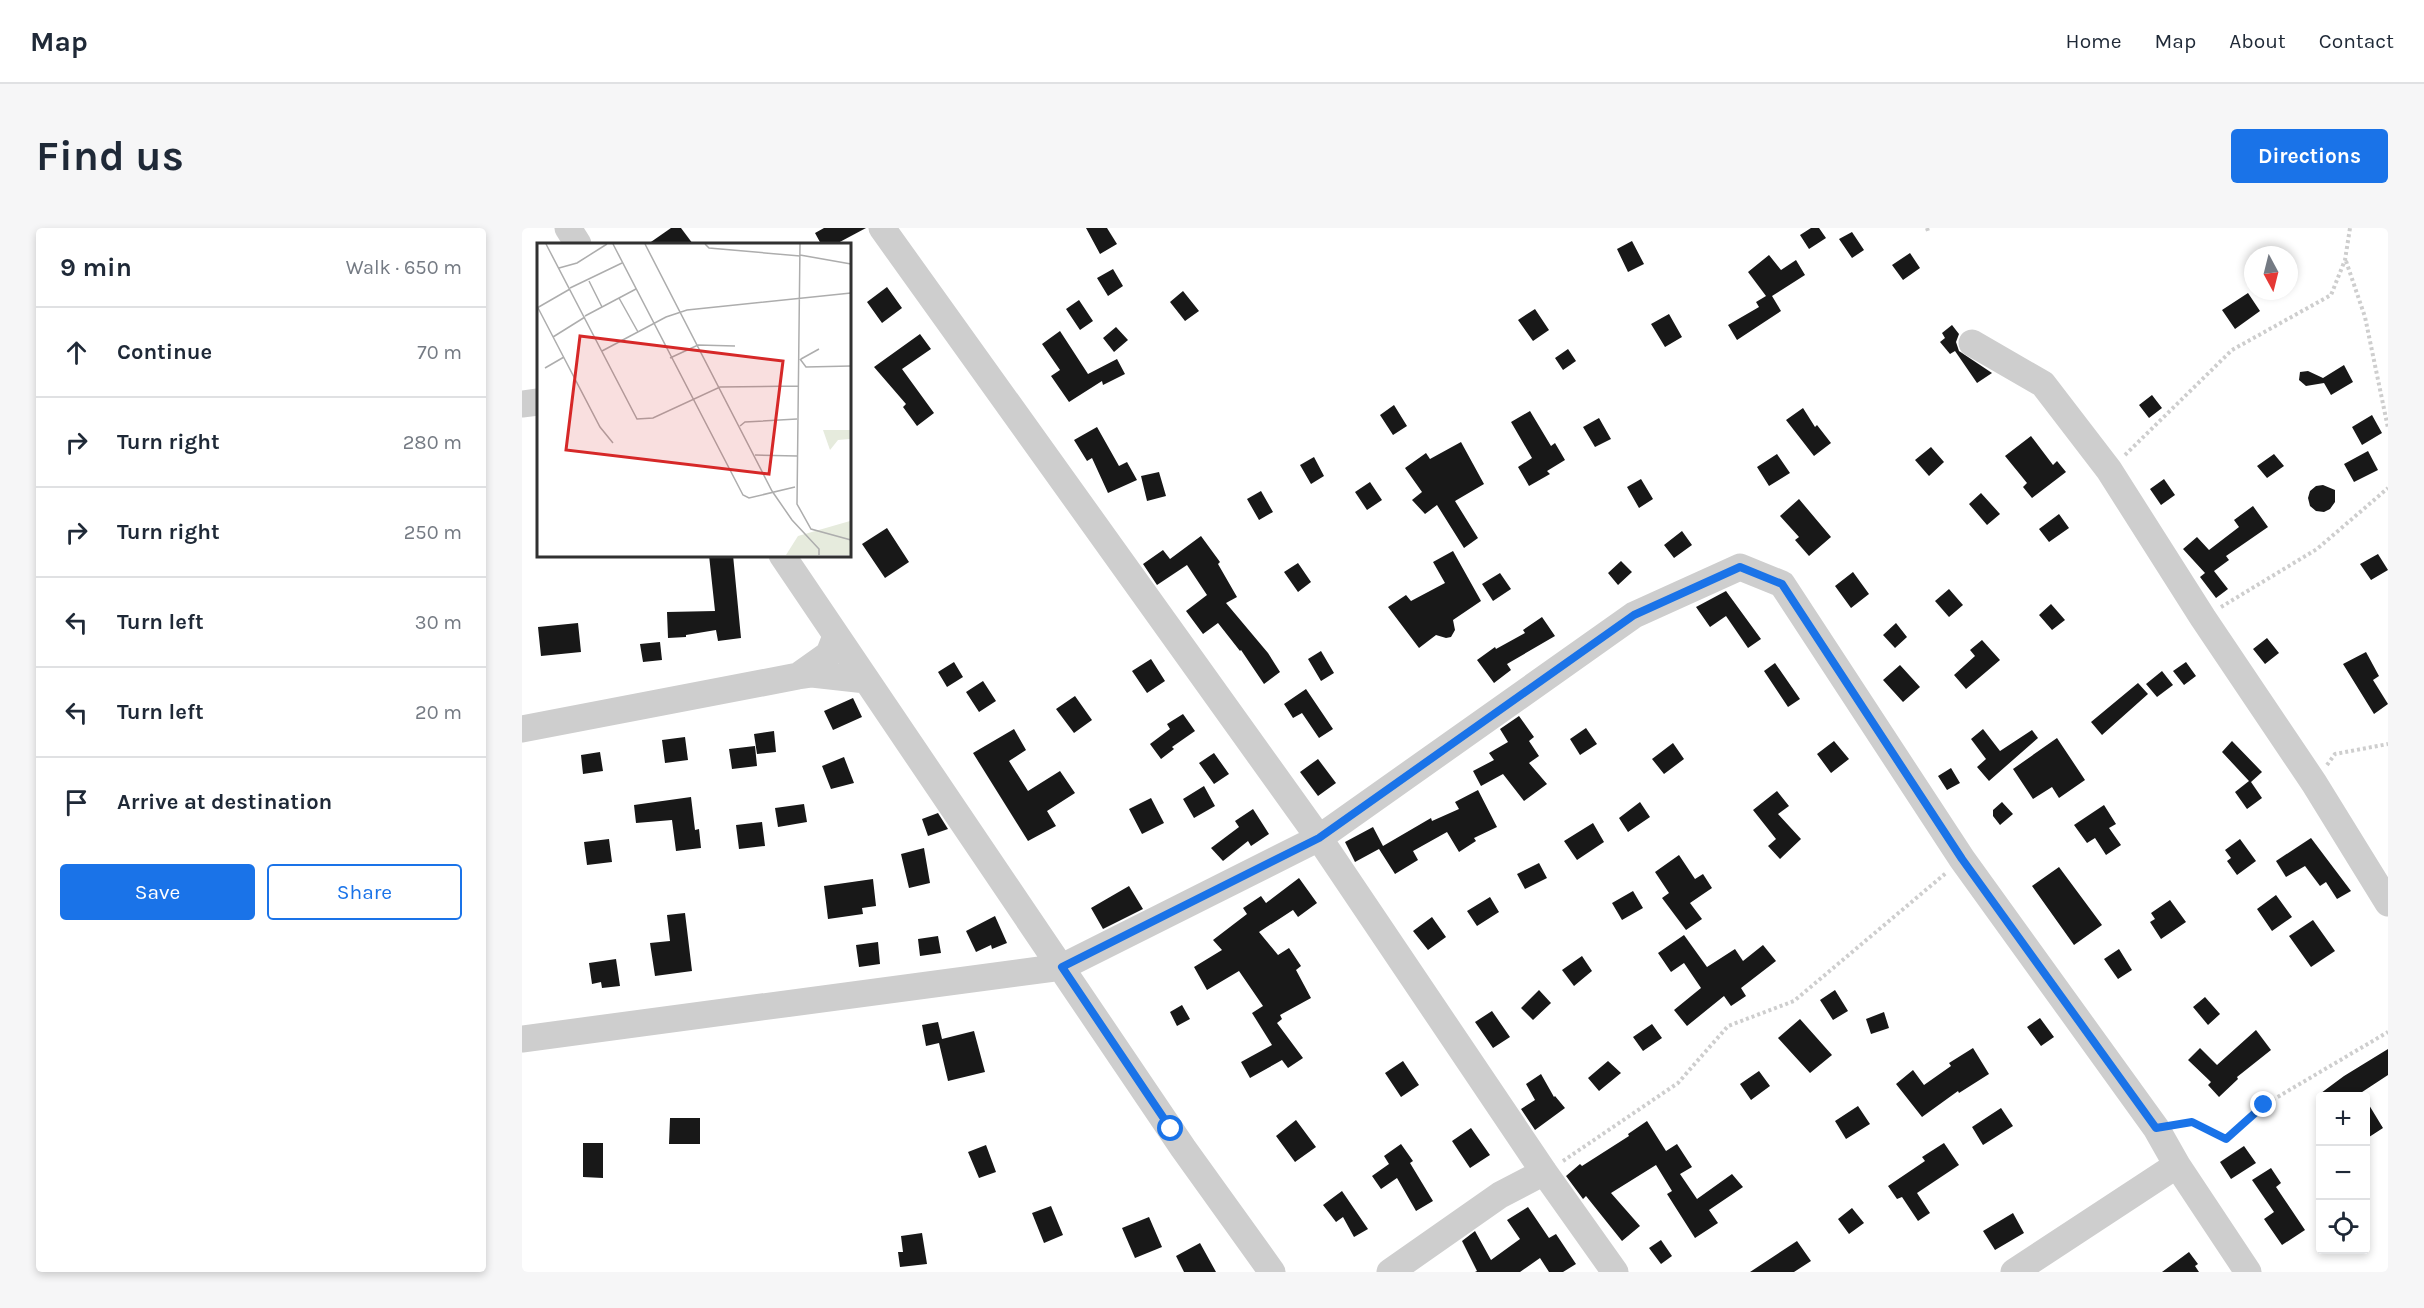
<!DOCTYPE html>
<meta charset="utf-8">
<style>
:root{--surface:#fff;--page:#f6f6f7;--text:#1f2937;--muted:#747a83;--line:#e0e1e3;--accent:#1a73e8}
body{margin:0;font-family:Karla,sans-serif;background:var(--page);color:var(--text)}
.controls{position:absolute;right:18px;bottom:18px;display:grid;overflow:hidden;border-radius:6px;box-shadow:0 3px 9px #0003}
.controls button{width:54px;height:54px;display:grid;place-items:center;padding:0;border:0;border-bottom:2px solid var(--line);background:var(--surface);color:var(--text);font:30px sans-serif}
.compass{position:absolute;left:1722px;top:18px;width:54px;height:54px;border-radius:50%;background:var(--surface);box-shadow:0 3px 9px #0003;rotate:173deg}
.stop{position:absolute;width:18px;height:18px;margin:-14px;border:4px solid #1a73e8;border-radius:50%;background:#fff}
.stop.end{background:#1a73e8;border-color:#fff;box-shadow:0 2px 6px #0008}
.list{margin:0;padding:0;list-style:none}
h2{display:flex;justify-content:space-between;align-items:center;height:78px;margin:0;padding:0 24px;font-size:26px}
h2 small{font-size:20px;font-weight:400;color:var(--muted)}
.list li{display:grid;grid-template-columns:39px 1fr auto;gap:18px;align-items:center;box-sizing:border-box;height:90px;padding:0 24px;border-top:2px solid var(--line)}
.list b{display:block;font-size:22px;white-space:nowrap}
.list em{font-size:20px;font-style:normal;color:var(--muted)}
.actions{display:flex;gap:12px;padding:18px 24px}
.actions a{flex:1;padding:14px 0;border:2px solid var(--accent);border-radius:6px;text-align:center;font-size:21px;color:var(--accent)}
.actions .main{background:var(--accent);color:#fff}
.icon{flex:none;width:33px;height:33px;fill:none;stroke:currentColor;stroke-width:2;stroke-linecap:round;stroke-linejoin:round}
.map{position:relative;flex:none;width:1866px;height:1044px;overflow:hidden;border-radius:6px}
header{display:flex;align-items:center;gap:36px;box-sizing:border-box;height:84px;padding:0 30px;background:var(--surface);border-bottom:2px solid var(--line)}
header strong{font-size:28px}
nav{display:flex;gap:33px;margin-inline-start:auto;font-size:21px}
.intro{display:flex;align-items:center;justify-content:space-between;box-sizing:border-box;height:144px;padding:0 36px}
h1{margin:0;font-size:42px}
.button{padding:15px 27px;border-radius:6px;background:var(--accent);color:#fff;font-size:21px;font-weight:700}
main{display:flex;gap:36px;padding:0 36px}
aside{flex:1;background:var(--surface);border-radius:6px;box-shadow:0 3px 9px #0003}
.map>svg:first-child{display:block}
.building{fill:#181818}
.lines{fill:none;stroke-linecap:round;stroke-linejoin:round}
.path{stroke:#cecece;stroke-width:4;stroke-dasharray:3 3;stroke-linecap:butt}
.minor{stroke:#cecece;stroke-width:27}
.route{stroke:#1a73e8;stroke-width:8}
.inset-road{fill:none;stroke:#adadad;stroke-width:1.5}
.view{fill:#d62828;fill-opacity:0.15;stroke:#d62828;stroke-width:3}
.inset-edge{fill:none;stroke:#313131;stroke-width:3}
</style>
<header>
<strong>Map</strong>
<nav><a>Home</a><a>Map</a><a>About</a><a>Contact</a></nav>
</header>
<div class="intro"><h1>Find us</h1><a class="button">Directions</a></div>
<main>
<aside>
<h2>9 min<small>Walk · 650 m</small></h2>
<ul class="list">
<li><svg class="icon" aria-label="ahead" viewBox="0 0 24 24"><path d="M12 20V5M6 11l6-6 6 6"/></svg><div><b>Continue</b></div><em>70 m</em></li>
<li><svg class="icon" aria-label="right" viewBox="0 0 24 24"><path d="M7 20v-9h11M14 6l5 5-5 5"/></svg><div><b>Turn right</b></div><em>280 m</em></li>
<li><svg class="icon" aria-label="right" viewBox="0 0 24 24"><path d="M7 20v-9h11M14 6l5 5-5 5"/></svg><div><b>Turn right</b></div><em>250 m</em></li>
<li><svg class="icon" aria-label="left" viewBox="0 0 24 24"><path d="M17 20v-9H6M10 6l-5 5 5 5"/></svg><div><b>Turn left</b></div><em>30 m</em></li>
<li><svg class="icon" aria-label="left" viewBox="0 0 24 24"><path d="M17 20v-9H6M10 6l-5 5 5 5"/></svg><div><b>Turn left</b></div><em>20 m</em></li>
<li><svg class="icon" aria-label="arrive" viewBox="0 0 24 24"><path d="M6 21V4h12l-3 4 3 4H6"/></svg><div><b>Arrive at destination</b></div></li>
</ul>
<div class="actions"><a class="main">Save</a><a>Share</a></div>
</aside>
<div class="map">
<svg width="1866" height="1044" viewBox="0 0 1866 1044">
<rect width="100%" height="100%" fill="#fff"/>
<path class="building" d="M149,0H159L171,16H126Z
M302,0H344L314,16H299L293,5Z
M564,0H585L595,16L578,26Z
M1289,0H1297L1304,10L1287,21L1278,7Z
M1330,4L1342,22L1330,30L1317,11Z
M1110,13L1122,36L1106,44L1095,21Z
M1388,25L1398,40L1381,52L1370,37Z
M1247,27L1259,42L1274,32L1283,47L1250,68L1259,83L1215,112L1206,97L1237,79L1234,74L1244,68L1226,44Z
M591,41L601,58L586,68L575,50Z
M365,59L380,80L360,95L345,74Z
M661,63L677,83L663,93L648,74Z
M1726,65L1738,83L1713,101L1700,82Z
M557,72L571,93L558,102L544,81Z
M1013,81L1027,102L1011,113L996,92Z
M1147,86L1160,109L1143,119L1129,96Z
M1430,97L1437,106L1434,114L1437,123L1470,145L1455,155L1433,123L1428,126L1418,114L1423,110L1420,105Z
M594,99L606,112L592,124L581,110Z
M538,103L566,146L595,131L603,146L581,157L580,153L547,174L529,148L538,142L520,116Z
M398,106L409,121L380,141L412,185L395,198L381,179L384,176L352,139Z
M1046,121L1054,133L1041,142L1033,130Z
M1822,137L1831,154L1809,167L1802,155L1784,158L1777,152L1778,144L1786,143L1801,150Z
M1630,167L1640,180L1627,190L1617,177Z
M872,177L885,198L871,207L858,187Z
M1281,180L1293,199L1295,197L1309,215L1292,228L1264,192Z
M1008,183L1029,218L1033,215L1043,232L1025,243L1028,246L1007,258L996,239L1010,230L989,194Z
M1850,187L1860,205L1840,217L1830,199Z
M1077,190L1089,211L1073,219L1061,199Z
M575,199L597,238L605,234L615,252L586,265L570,230L565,233L552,212Z
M1509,208L1531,237L1535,233L1544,244L1510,270L1501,259L1505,255L1483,228Z
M939,214L962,256L933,273L956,310L942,320L915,277L903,286L890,272L900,264L883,240L904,225L908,231Z
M1409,219L1422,234L1407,248L1393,232Z
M1846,223L1856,242L1832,254L1822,236Z
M1255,226L1268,245L1247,258L1235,239Z
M1752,226L1762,238L1745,250L1735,238Z
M792,229L802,248L789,256L778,237Z
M637,244L644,268L625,273L619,248Z
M1119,251L1131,271L1117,280L1105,259Z
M1642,251L1653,267L1639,277L1628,261Z
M848,254L860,272L845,282L833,264Z
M1801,257L1813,262V274L1808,281L1802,284L1794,283L1788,278L1786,270L1788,263L1794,258Z
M739,263L751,284L737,292L725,271Z
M1459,265L1478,286L1465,297L1447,276Z
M1277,271L1309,309L1287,328L1273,312L1277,309L1258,288Z
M1731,278L1746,299L1704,328L1707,332L1692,343L1706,361L1694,370L1678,349L1683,345L1661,321L1675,309L1687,322L1717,299L1712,292Z
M1537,286L1547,300L1527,314L1517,301Z
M365,300L387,334L363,350L340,316Z
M1160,303L1170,317L1152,330L1142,317Z
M679,308L698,334L696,336L715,369L704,375L746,425L758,444L742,456L719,422L718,423L696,395L681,406L664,383L685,367L665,337L635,357L621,336L641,322L648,331Z
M931,323L959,373L931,392L933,402L929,409L924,410L914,407L897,420L866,379L884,367L889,373L923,355L911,334Z
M1856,326L1866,342L1849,352L1838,336Z
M187,327H211L219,410L196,413L194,402L164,407V409L146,410L145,384L193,383Z
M1099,333L1110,344L1096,357L1086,345Z
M776,335L789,354L776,364L762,344Z
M1331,344L1347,366L1329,380L1313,358Z
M978,345L989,361L971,373L960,356Z
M1427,361L1441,377L1427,389L1413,373Z
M1204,363L1239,411L1226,420L1204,388L1188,399L1174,379Z
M1529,376L1543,392L1530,402L1517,387Z
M1020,389L1033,408L985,436L989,442L972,455L955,432L973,419L974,421L1003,405L1001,402Z
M56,395L59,424L19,428L16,399Z
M1374,395L1385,409L1373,420L1361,407Z
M1745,410L1757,425L1743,436L1731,421Z
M1460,412L1478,432L1444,461L1432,447L1453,428L1448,422Z
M138,414L140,432L121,434L118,416Z
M799,423L812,445L799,453L786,431Z
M1844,424L1857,448L1851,452L1866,476L1852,486L1821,436Z
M629,431L643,453L625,465L610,443Z
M432,434L441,449L425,459L416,444Z
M1664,434L1674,448L1662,457L1651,443Z
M1253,435L1278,471L1266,479L1242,443Z
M1378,437L1398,459L1381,474L1361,452Z
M1640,443L1651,457L1635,469L1624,456Z
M461,453L474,473L457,484L444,464Z
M1616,455L1626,466L1580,507L1569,494Z
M784,461L811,501L797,510L780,485L771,490L762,476Z
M553,468L570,492L552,505L534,481Z
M331,470L340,489L311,502L302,483Z
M661,486L673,503L650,519L652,521L639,531L628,516L648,501L645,496Z
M997,488L1012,509L1007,513L1017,528L1007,535L1025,556L1002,573L981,546L959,558L951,543L972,532L967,525L986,514L978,501Z
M1064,500L1075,516L1058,527L1048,511Z
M492,501L504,522L487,533L506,563L538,543L553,565L525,583L534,598L506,613L451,525Z
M1461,501L1478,523L1510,502L1516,510L1467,553L1455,539L1464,531L1449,511Z
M252,503L254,524L235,526L232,506Z
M163,509L166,532L143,535L140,512Z
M1535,510L1563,552L1537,570L1530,559L1511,571L1491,541Z
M1312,513L1327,531L1309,545L1295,526Z
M1710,513L1740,544L1729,554L1740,570L1725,581L1713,564L1727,553L1700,524Z
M1151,515L1162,531L1142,546L1130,531Z
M233,518L235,538L210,541L207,521Z
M78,524L81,543L61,546L59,527Z
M692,525L707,546L692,556L677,535Z
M322,529L332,555L309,561L300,538Z
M796,531L814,555L796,568L778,544Z
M1429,540L1438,555L1425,562L1416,548Z
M682,558L693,578L672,590L661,571Z
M956,562L975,599L952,610L954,613L937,624L925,604L891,623L896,632L873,646L857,621L833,634L823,614L851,599L861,618L909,590L910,593L937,581L933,574Z
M1255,563L1267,578L1256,586L1279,611L1258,631L1246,618L1254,611L1231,582Z
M169,569L173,602L177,601L179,620L154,623L150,592L114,595L112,577Z
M629,570L642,595L620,606L607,581Z
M1118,574L1128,589L1106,604L1097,590Z
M1480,574L1491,586L1478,597L1471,588V582Z
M282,576L285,594L256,599L253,580Z
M1582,577L1594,596L1587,600L1599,617L1584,627L1573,610L1565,615L1552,597Z
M731,581L747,606L729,618L726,613L701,633L689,620L717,599L713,593Z
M416,585L426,601L406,608L400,591Z
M240,594L243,618L217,621L214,597Z
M1071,595L1082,614L1055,632L1042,613Z
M1789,610L1829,663L1815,671L1804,654L1798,658L1783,638L1764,649L1754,633Z
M87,611L90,634L65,637L62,614Z
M1718,611L1734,633L1715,647L1705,633L1709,630L1703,622Z
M402,620L408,655L387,660L379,626Z
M1157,627L1173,651L1181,646L1190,660L1168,675L1180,691L1164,702L1140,670L1147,665L1133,644Z
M1017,635L1025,650L1003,661L995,646Z
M1537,639L1580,697L1552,717L1510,658Z
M777,650L795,675L776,689L771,682L737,704L756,727L767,720L779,738L774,742L789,770L758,787L760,791L755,795L781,830L766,840L760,832L728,850L719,834L750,817L730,785L741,778L717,743L685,762L672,739L700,722L691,712L725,686L721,680L739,668L744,675Z
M351,651L354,678L340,680L341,686L306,691L302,658Z
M607,658L621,681L581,701L569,680Z
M1111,663L1121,680L1100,692L1090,675Z
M1754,667L1770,689L1750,703L1735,681Z
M968,669L977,684L955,698L945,683Z
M1648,672L1664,694L1639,711L1628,694L1633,691L1629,685Z
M163,685L170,743L133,748L128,715L148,713L145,687Z
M473,688L485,715L470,721L469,717L454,724L444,703Z
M910,689L924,709L906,722L891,703Z
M1791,692L1813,723L1789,739L1767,708Z
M1162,707L1185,739L1213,721L1221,733L1241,717L1254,733L1219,760L1224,768L1209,778L1202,768L1165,798L1152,782L1179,760L1162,735L1149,744L1136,725Z
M416,708L419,725L398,728L396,711Z
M356,714L358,736L337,739L334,717Z
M1597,721L1610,742L1596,751L1582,731Z
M1060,728L1070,743L1052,758L1040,742Z
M94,731L98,758L80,760L79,754L70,756L67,735Z
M1017,762L1029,775L1011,792L999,780Z
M1313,762L1326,783L1311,792L1298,772Z
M1683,769L1698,786L1686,797L1671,779Z
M660,777L668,791L655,798L648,784Z
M970,783L988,809L971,820L953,794Z
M1362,784L1367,800L1349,806L1344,791Z
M1518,790L1532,809L1519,818L1505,799Z
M1278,791L1310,827L1288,845L1256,810Z
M416,794L420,811L452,803L463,844L426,853L417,815L404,818L400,797Z
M1130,796L1140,810L1121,823L1111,809Z
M1734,802L1749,822L1715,849L1716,851L1697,869L1686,857L1689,854L1666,832L1678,820L1695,837Z
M1451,820L1467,846L1437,865L1436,863L1400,889L1374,856L1391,842L1402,857L1429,838L1427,835Z
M1866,821V847L1834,868H1795L1822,848Z
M881,833L897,857L879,869L863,845Z
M1086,833L1099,845L1077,863L1066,850Z
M1237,843L1248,858L1229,872L1218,856Z
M1019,846L1032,869L1033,868L1043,880L1013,902L999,881L1013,872L1004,856Z
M1844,872L1861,900L1844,911Z
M1336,878L1348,896L1324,911L1313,893Z
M1479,880L1491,898L1461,917L1450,899Z
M148,890H178V916H147Z
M774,892L794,919L773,934L754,908Z
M1125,893L1144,923L1155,916L1170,939L1158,946L1175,971L1210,946L1221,959L1187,982L1196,995L1173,1010L1145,966L1150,963L1134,937L1089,965L1118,998L1100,1013L1064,968L1061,971L1044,948L1058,936L1060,938L1107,908L1106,906Z
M949,900L968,927L948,940L930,913Z
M61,915H81V950L61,949Z
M1422,915L1437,937L1395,965L1408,985L1396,993L1380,969L1375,971L1366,958L1403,933L1400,929Z
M879,916L891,933L888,935L911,973L894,983L875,950L859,961L850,948L867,936L862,928Z
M464,917L474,944L457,950L446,924Z
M1722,918L1734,935L1709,951L1698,934Z
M1749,940L1759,955L1754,959L1783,1002L1760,1017L1742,991L1752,984L1730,952Z
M820,963L846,1001L832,1009L821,989L814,994L801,977Z
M529,978L541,1007L522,1015L510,985Z
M1006,979L1027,1010L1034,1006L1054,1036L1041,1044H1027L1018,1030L998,1044H953L955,1043L940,1013L953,1003L969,1032L998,1011L985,992Z
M1330,980L1342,995L1327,1006L1316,991Z
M1491,985L1502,1005L1473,1022L1461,1003Z
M627,989L640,1019L613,1030L600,1000Z
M400,1005L405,1036L378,1039L376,1024H381L379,1008Z
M1139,1012L1150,1028L1139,1036L1127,1020Z
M1275,1013L1289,1033L1272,1044H1228Z
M678,1015L694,1044H662L654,1028Z
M1667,1024L1676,1036L1673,1038L1677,1044H1640Z"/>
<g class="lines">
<path class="path" d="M1405,0L1406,3
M1824,33L1843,89L1866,200
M1603,227L1710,122L1809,67L1823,32L1828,0
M1699,379L1795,321L1866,260
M1805,537L1813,526L1866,516
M1655,896L1670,894L1704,911L1742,877L1866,804
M1041,933L1156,855L1206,798L1272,773L1424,645"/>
<path class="minor" d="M46,0L56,16
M360,0L797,610L1022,944L1093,1044
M1450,115L1521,156L1587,242L1681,390L1792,555L1866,675
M0,176L16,174
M260,327L661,920L750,1044
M276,448L290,446L344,452
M0,501L276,448L307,426L314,408
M0,811L540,739L797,610L1112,387L1218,339L1260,356L1440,631L1634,900L1655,937L1726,1044
M868,1044L978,967L1022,944
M1492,1044L1655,937"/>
</g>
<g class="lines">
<path class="route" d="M649,901L540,739L797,610L1112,387L1218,339L1260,356L1440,631L1634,900L1670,894L1704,911L1742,877"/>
</g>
<g transform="translate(15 15)">
<rect width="314" height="314" fill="#fff"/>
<path d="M286,187H313V196L301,197L293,207ZM313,278V312H249L261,293Z" fill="#e6ebdd"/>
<path class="inset-road" d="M9,1L100,176L116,175L183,144L261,143M76,1L206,252L212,255L258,244M108,1L235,248L255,277L282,306V312M168,1L172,5L263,13M263,1L260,261L274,286L314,297M263,12L314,21M22,25L40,20L70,1M52,38L65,64M33,45L85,20M82,55L101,89M0,63L63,184L76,200M0,65L33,46M48,73L99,46M16,94L48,74M65,108L129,74L150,67L314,50M133,115L161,102L198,103M263,116L269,124L314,123M264,116L282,106M8,125L27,114M203,183L208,179L260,176M218,212L260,213"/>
<path class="view" d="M43,93L246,118L232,231L29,207Z"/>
<rect width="314" height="314" class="inset-edge"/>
</g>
</svg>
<div class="controls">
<button>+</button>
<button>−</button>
<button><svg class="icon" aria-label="locate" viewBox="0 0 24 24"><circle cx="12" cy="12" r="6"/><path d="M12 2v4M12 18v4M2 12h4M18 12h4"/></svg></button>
</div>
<svg class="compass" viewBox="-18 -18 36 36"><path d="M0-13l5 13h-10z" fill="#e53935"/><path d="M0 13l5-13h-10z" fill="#747a83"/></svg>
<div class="stop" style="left:649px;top:901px"></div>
<div class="stop end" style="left:1742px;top:877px"></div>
</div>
</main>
